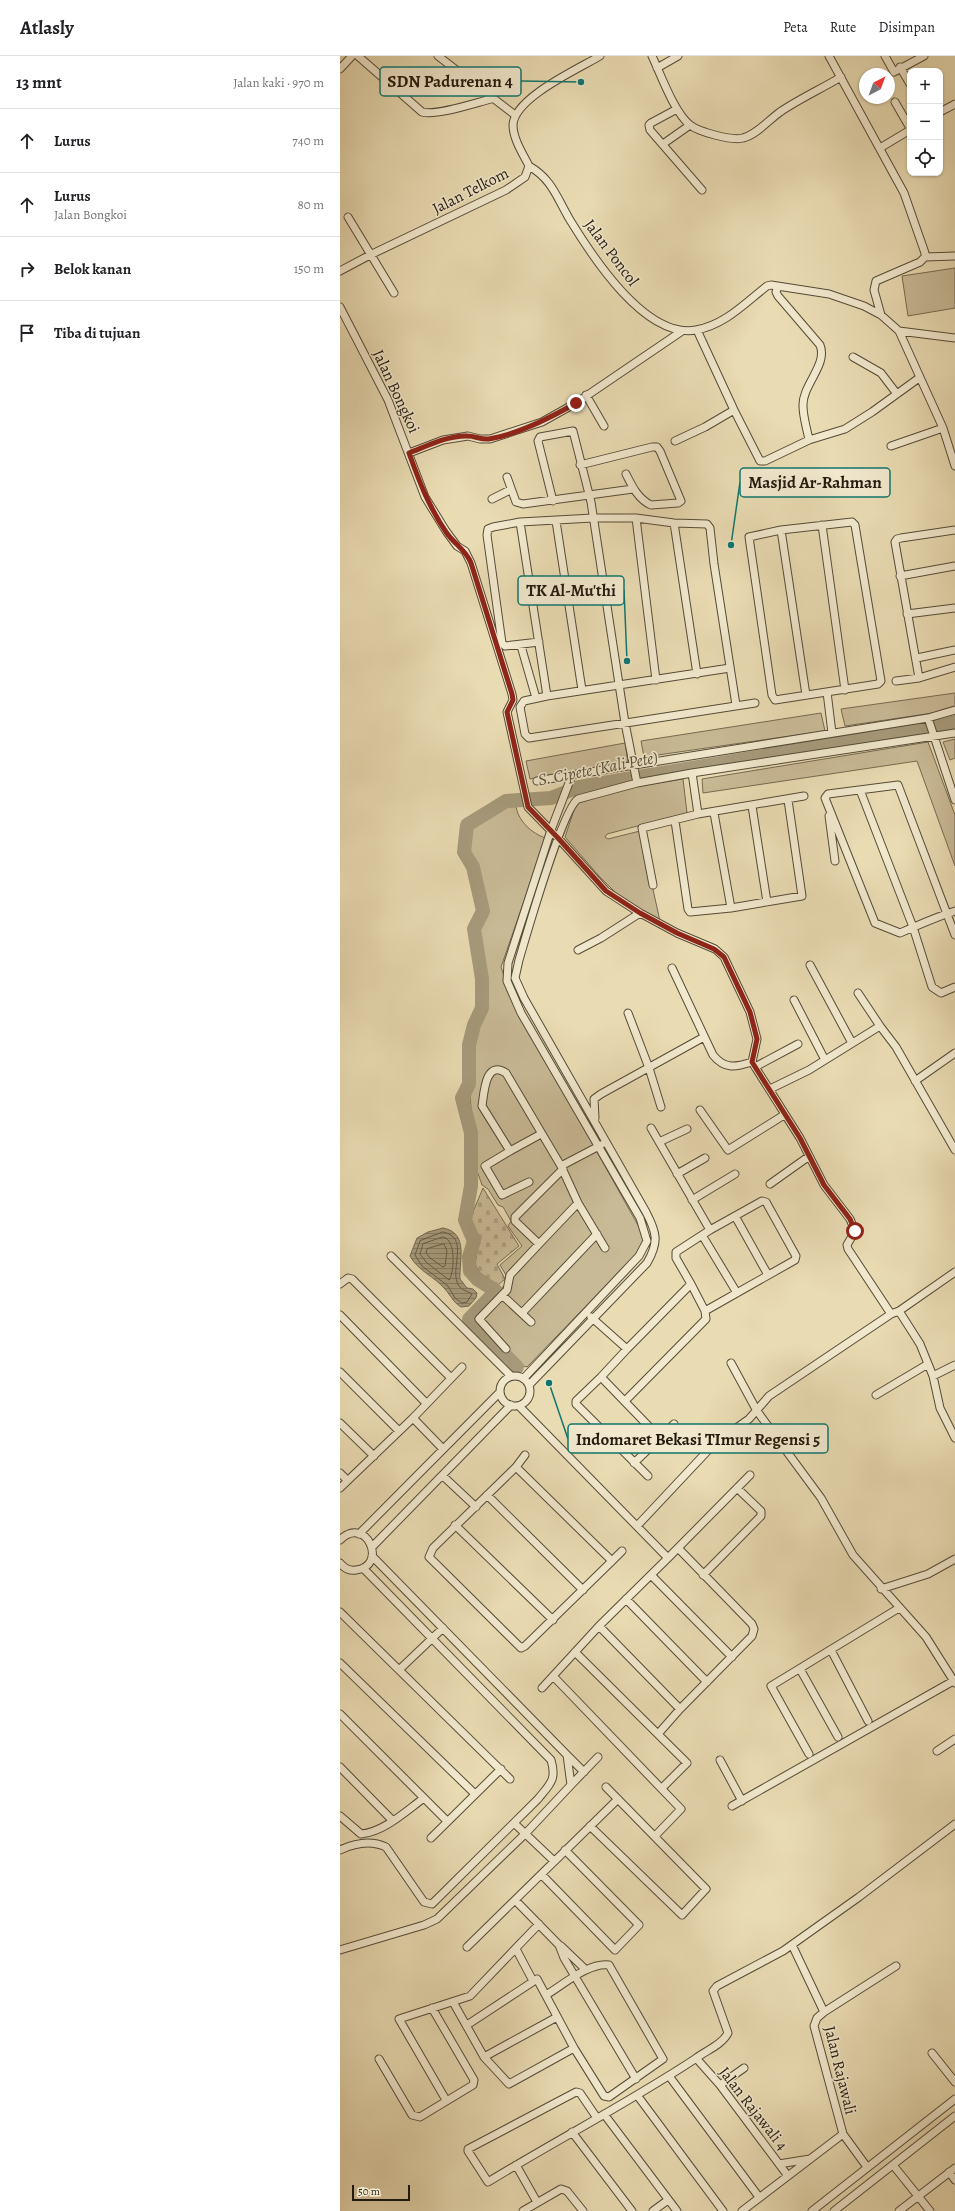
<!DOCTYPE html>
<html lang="id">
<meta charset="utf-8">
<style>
:root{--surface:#fff;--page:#f2f2f2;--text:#202124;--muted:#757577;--line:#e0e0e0}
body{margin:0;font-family:Alegreya,serif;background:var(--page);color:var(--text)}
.controls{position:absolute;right:12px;top:12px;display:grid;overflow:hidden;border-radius:8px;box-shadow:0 1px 3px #0004}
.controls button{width:36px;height:36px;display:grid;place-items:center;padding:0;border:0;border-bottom:1px solid var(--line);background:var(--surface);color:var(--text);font:20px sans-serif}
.compass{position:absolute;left:519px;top:12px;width:36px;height:36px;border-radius:50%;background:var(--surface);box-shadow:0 1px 3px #0004;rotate:41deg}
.scale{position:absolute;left:12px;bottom:10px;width:58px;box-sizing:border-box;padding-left:4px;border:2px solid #241b0f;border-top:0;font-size:11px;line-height:14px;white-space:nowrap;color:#241b0f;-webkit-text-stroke:3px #f1e8cd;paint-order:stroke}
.stop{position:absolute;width:12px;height:12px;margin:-9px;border:3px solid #8f2418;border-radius:50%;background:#fff}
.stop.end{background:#8f2418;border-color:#fff;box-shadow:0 1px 4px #0008}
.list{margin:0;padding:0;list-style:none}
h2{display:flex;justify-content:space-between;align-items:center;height:52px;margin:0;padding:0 16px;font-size:17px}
h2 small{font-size:13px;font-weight:400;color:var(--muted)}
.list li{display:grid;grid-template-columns:26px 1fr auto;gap:12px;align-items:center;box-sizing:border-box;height:64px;padding:0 16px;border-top:1px solid var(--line)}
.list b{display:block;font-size:15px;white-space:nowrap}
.list p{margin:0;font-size:13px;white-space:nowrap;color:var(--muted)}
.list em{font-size:13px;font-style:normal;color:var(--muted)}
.icon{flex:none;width:22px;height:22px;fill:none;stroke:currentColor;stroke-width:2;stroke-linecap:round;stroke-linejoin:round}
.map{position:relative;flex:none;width:615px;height:2155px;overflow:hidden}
header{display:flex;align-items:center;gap:24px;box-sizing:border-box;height:56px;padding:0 20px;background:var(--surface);border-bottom:1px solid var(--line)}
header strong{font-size:19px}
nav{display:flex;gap:22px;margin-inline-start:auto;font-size:14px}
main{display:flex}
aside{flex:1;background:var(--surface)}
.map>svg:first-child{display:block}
.green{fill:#c8ba96;stroke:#766a52}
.cemetery{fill:url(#cemetery-stones);stroke:#766a52}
.water{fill:url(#water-rules);stroke:#726750}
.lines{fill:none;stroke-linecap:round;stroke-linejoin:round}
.shore{stroke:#655a45;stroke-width:1}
.river{stroke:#a69a7b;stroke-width:14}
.minor-casing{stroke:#554b38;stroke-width:9}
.minor{stroke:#f1e8cd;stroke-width:7}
.route{stroke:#8f2418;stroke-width:5}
.labels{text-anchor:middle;stroke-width:3;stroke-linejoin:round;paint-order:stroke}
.street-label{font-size:16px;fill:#241b0f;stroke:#f1e8cd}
.water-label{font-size:17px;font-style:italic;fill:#584e3a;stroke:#f1e8cd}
.leader{fill:none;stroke:#0f766e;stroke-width:1.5}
.callout-dot{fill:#0f766e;stroke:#f1e8cd;stroke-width:1.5}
.callout{fill:#f1e8cd;stroke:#0f766e;stroke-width:1.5}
.callout-label{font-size:17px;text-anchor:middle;font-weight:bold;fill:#241b0f}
</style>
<header>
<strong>Atlasly</strong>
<nav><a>Peta</a><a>Rute</a><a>Disimpan</a></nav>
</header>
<main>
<aside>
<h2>13 mnt<small>Jalan kaki · 970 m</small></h2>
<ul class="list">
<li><svg class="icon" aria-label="ahead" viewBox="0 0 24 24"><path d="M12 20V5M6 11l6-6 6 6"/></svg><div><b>Lurus</b></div><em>740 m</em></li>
<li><svg class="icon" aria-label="ahead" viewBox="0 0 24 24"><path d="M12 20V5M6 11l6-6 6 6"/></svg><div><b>Lurus</b><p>Jalan Bongkoi</p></div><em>80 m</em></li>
<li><svg class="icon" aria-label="right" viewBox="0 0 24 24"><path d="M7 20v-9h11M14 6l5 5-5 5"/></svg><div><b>Belok kanan</b></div><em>150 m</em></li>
<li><svg class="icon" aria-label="arrive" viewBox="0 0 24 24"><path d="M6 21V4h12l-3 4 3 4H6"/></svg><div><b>Tiba di tujuan</b></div></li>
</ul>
</aside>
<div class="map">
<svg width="615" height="2155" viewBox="0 0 615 2155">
<defs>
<pattern id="cemetery-stones" width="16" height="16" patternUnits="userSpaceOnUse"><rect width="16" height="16" fill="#c8ba96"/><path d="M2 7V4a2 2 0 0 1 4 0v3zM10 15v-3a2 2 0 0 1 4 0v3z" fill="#ac9f80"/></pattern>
<pattern id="water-rules" width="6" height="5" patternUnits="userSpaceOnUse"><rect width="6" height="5" fill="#a69a7b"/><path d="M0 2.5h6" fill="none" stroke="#877d63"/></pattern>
</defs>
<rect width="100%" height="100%" fill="#e9dbb2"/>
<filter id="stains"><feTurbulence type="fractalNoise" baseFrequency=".005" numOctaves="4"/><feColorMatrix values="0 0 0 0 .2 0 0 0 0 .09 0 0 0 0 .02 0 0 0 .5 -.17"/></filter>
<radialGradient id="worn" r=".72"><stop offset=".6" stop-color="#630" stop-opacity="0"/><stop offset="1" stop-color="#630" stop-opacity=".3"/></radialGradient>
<path class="green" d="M615,212V252L568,260L562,220Z
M615,637V650L593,657L505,670L501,653Z
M481,657L485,675L304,701L301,685Z
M615,683V702L610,704L603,686Z
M588,686L615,759V810L577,705L363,737L362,723Z
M285,687L288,706L190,723L186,705Z
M343,723L347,757L267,778L265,781L268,783L300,775L320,865L281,842L259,820L225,781L236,748L285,732Z
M167,747L176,749C177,764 192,778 206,782L161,911L172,944L304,1180L301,1193L187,1311L179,1309L135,1262L169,1224L160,1209L182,1190L168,1170L171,1165L163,1151L158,1149L148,1133L142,1129L137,1115L130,1041L135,976L145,952L144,914L137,875L146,855L136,808L128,795L130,771Z"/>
<path class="cemetery" d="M143,1132L179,1190L157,1208L165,1223L158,1229L140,1217L135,1209L139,1181L130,1163Z"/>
<path class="water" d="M103,1172C129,1177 119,1204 120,1223L127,1232L133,1233L137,1237L136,1242L129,1250L121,1251C113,1246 111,1240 105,1233C94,1220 78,1215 70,1200L77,1182L88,1176Z"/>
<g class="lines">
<path class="shore" d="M103,1176C131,1181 108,1215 119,1230C123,1235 128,1235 132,1238L127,1246L122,1247L115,1242L108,1230L82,1210L75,1199L80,1185Z
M103,1181C117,1183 114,1218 109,1224L86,1206L80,1198L83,1188Z
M104,1188L107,1195L105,1210L103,1211L90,1202L86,1197L87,1193Z"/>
<path class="river" d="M177,1311L129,1263L156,1235L137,1223L130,1215L129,1201L134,1185L125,1164L131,1130V1077L122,1042L129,1028V989L134,969L142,952V923L134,873L143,855L133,811L124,796L127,769L166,745L211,742L239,731L601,670L615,666"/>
<g class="minor-casing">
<path id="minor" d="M18,0L82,56C97,60 135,47 151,43
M98,0L175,59
M312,0C321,19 334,56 350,69C359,76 392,85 403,82C416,79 429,64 440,56C459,43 481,33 501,21
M489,0L564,137L585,197V201L580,206L536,225L534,234L541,259
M545,0L554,16L584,0
M560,11L570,28
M317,12L338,0
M0,13L12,0
M555,46L570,72
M337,53L311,67L309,69L310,74L362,134
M600,56L615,48
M323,88L350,69
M540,92L570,74
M189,110C212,123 217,142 230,164C252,200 305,283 356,274C385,269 405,247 427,230L431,229L489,238L524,250L541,259L559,275L615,282
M8,161L54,237
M585,201L615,200
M0,215L30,199L166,134L185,121L189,110C183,98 173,83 173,69C174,42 238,13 260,0
M438,230L436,236L438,240L480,289C488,309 462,329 463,350C463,361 467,373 469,384
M0,251L48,344L85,441L106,475L117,490L125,495L131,507L172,638L173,644L167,656L188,751L218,782L266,835L300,857L337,877L375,893L384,901L410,956L417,983L412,1006L460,1082L484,1129L510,1163L515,1175L507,1189L508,1193L551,1258
M357,274L394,354L420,405H425L469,384L505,373L532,356L579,322
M559,275L603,372L615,410
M513,301L541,317L557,338
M246,339L264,370
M335,385L365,371L394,354
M551,390L603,372
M69,397L103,384L128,380L140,383H150L202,366L236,347L342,275
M240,409L312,391H317L320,395L341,445L338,447L311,449C298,443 292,430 286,418
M167,421L176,446L183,448L293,433
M152,443L170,434
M213,445L198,385L200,381L233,375L251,446L285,667L297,727
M296,462L316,624
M216,465L242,634
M180,466L207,640
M512,466L515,469L541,625L538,628L435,644L432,639L409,481L441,474Z
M334,467L357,618
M482,469L505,634
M441,474L466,639
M560,520L615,510
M567,558L615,552
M199,586L165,590L162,587L147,479L148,473L153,471L180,466L253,462H296L334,467L367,468L370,472L374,508L396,649
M181,590L196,642
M577,602L615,594
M390,612L207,640L184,645L180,651L185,678L189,682L415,647
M579,622L555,486L557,483L561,482L615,474
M556,625L579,622L615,611
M487,636L492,677
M588,662L615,744
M352,717L358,758L464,740
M197,725L232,719
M520,734L573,871L592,931L601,937L615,931
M412,750L427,846
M374,757L391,852
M489,760L495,805
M335,765L348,853L350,856L391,852L462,840L448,744
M313,829L302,772L358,758
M615,855C596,861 578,869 560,877L535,867L485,742L488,738L558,729L615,879
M238,894L261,882L300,857
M470,909L512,987
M332,912L373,999C385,1014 396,1011 412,1006
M518,937L540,970
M454,944L485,1004
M288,957L309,1012L321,1051
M415,1011L458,988
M575,1025L615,997
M430,1033L469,1014L540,970L556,991L615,1094
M360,1054L388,1094L444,1059
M255,1062L254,1043L261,1038L364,981
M311,1072L370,1174
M319,1086L347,1073
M261,1089L221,1110L238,1147L265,1192
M170,1095L201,1078
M223,1113L175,1161V1165L199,1188L238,1147
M337,1118L365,1102
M189,1126L162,1139L145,1110L170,1095L142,1050C144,1038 145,1003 166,1017L221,1110
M430,1128L468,1101
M352,1144L395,1118
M395,1160L428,1219
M362,1179L397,1237
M51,1200L171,1320
M0,1228L8,1222L12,1223L111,1322
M351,1228L336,1202V1196L370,1174L422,1145L426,1146L456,1200L455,1204L365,1255
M162,1239L191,1266
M559,1255L580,1288L593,1320L600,1352L615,1382
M182,1257L257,1178
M0,1259L86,1347
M251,1261L287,1293L261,1321L236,1345V1348L308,1420
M166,1293L139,1263L167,1234L170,1219L199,1188
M391,1307L417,1355L481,1442L513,1499L586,1581L615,1627
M0,1316L59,1375
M160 1335a15 15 0 1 1 30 0a15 15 0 1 1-30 0Z
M593,1320L615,1309
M261,1321L320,1382L294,1407
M184,1322L299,1200L307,1185L300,1162L181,957L167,925L168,907L211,774L232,719L588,662L615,654
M190,1328L307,1207C319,1186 317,1177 306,1156L184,942L175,922L179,904C186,880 223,752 238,743L297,727L352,717L615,677
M536,1339L588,1308
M285,1345L366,1263L365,1255L351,1228L287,1293
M179,1350L328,1502L410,1419
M0,1367L34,1400
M320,1382L334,1368
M103,1393L73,1362L122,1311
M185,1399L176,1411L93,1492L89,1501L181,1592L185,1590L272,1505
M176,1411L272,1505L282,1495
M0,1417L7,1424
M103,1420L136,1451
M0,1432L73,1362
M147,1439L243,1534
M115,1469L213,1564
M297,1470L375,1387L409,1363L429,1340L551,1258L559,1255L615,1216
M19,1478L160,1336
M0,1484C26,1458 49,1510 16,1514C10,1515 4,1512 0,1507
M32,1491L171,1349
M311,1519L392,1601
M363,1519L421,1460V1455L397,1432
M541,1533L588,1518L615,1503
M286,1543L367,1626
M0,1556L170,1723
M259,1570L340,1653L412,1580L414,1573L412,1568L338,1492
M491,1594L528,1665
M235,1596L347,1707L322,1732
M0,1607L135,1738
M60,1613L103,1572
M460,1613L498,1681
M213,1620L341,1753L315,1780
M202,1632L259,1570L328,1502
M0,1658L107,1765
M318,1678L340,1653
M597,1695L615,1683
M469,1698L431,1630L559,1552
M227,1699L244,1716
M380,1704L402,1745
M0,1711L53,1765
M231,1729L258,1701
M392,1750L615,1624
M0,1760L21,1778C44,1776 66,1755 84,1742
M174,1767L214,1805
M250,1770L342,1859L366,1833L266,1731
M91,1782L161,1713
M0,1794C15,1787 31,1784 46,1791L84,1846L92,1848L198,1743C210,1728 217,1724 211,1704L23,1512
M202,1819L275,1894L299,1869L225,1794
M175,1844L219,1889L224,1902L296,2023
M221,1890L245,1913
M127,1891L278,1743
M176,1893L193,1925
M454,1893L484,1956
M0,1894L84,1869L97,1863L185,1778L231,1729L227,1699L32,1500
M113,1946L144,2001L169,2028L234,1992
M127,1969L197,1923L234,1992L264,2040L269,2041L323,2003L269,1909C249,1906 223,1929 206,1939
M592,1997L615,2026
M144,2001L217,1961
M356,2002L380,2029L448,2120
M39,2003L72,2059L80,2061L133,2029L134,2024L92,1952
M329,2020L419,2141
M380,2029L404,2012
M297,2039L383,2155
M106,2044L59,1963L130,1940L199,1868
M264,2058L337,2155
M257,2062L240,2037L236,2036L128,2093V2095L148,2126C217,2084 288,2047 355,2003C365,1995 382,1989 388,1977L373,1935L377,1930L443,1895L519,1841L615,1768
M232,2076L292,2155
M439,2108L470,2103
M176,2109L197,2146
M553,2109L590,2155
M527,2111L503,2078L474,1970L477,1962L484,1956L556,1910
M609,2116L615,2124
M183,2155L221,2133L227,2135L243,2155
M313,2155L328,2144
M402,2155L503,2078
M472,2155L615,2043
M494,2155L615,2060
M559,2155L615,2112"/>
</g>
<use href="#minor" class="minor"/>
</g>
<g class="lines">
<path class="route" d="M236,347C210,362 179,378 149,383C141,384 135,380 128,380C108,379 87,390 69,397C79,425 89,451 106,476C114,488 126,494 131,507L172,638L173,644L167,656L188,751L218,782L266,835L300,857L337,877L374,893L384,901L410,956L417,983L412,1006L460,1082L484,1129L510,1163L515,1175"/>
</g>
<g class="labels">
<g class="street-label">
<text transform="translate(130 134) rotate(-27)" y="6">Jalan Telkom</text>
<text transform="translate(272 196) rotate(53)" y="6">Jalan Poncol</text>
<text transform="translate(57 335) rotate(65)" y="6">Jalan Bongkoi</text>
<text transform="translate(501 2014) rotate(76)" y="6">Jalan Rajawali</text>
<text transform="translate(414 2052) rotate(52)" y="6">Jalan Rajawali 4</text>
</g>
<g class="water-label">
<text transform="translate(258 712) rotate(-11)" y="6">S. Cipete (Kali Pete)</text>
</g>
</g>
<path class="leader" d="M241 26L181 25M391 489L400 426M287 605L284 534M209 1327L228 1383"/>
<g class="callout-dot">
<circle cx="241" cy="26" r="4"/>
<circle cx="391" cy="489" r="4"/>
<circle cx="287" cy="605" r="4"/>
<circle cx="209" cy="1327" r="4"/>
</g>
<g class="callout">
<rect x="40" y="11" width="141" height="29" rx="4"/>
<rect x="400" y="412" width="150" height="29" rx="4"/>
<rect x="178" y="520" width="106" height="29" rx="4"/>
<rect x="228" y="1368" width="260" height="29" rx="4"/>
</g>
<g class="callout-label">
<text x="110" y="31">SDN Padurenan 4</text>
<text x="475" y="432">Masjid Ar-Rahman</text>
<text x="231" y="540">TK Al-Mu'thi</text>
<text x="358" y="1389">Indomaret Bekasi TImur Regensi 5</text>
</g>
<rect width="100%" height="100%" filter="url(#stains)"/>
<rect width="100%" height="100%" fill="url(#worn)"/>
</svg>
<div class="controls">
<button>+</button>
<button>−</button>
<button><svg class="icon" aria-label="locate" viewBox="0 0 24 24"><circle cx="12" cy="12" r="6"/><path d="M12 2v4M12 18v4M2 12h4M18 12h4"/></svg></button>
</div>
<svg class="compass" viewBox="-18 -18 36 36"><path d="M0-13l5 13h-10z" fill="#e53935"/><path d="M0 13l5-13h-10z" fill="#757577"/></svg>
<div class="scale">50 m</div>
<div class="stop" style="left:515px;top:1175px"></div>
<div class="stop end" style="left:236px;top:347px"></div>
</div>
</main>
